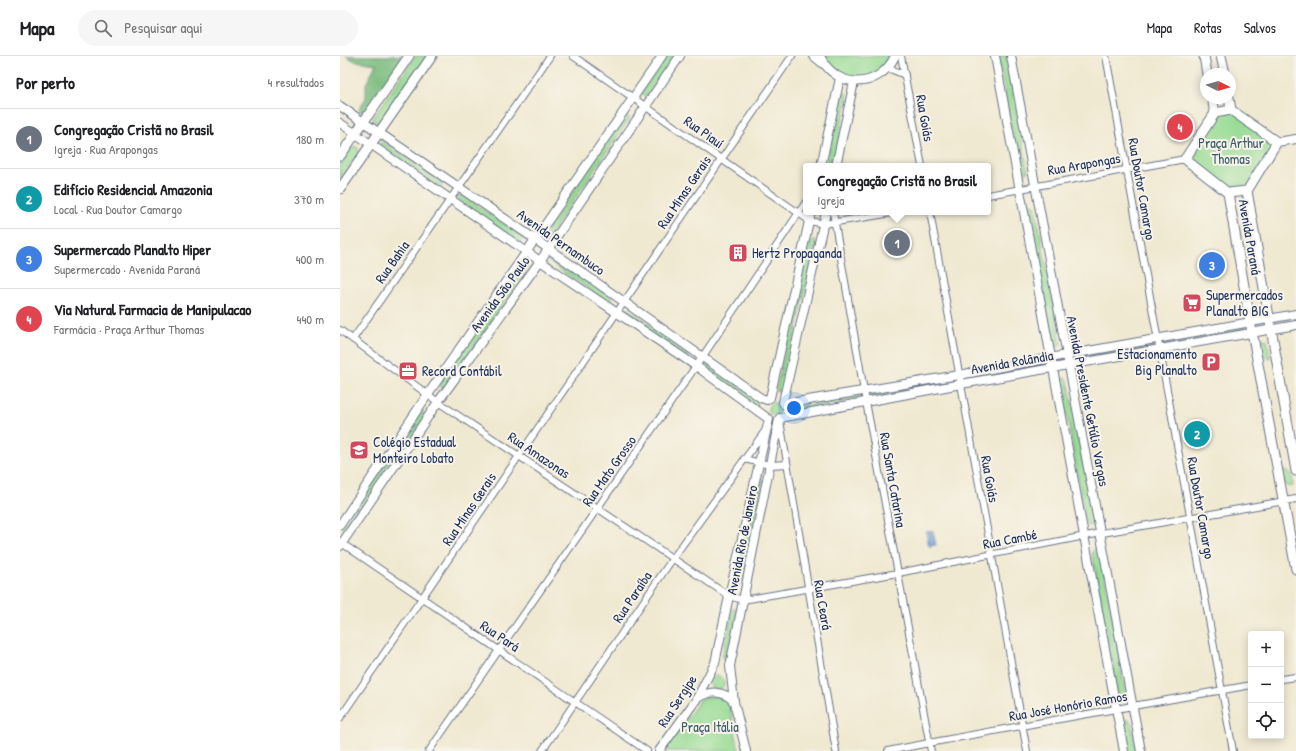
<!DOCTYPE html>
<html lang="pt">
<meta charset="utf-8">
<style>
:root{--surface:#fff;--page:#f6f6f6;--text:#202124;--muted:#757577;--line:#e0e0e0;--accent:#b45309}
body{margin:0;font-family:"Patrick Hand",sans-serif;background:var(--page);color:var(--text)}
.controls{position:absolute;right:12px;bottom:12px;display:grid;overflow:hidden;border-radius:4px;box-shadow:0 2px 10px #0003}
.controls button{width:36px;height:36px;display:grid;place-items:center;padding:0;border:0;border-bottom:1px solid var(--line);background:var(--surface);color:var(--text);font:20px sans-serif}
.compass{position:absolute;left:860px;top:12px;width:36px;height:36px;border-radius:50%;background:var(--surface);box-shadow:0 2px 10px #0003;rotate:95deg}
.you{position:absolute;left:454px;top:352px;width:14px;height:14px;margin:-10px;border:3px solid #fff;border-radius:50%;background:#1a73e8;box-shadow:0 0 0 6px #1a73e833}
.badge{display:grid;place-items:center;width:26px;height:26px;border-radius:50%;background:var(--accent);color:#fff;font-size:13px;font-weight:700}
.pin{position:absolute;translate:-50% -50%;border:2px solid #fff;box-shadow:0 1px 4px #0006}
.popup{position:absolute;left:463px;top:107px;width:188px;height:52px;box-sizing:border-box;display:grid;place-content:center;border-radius:4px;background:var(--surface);filter:drop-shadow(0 1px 3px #0005);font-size:13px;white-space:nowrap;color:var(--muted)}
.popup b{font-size:15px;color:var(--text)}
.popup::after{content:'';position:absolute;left:50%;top:100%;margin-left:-8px;border:8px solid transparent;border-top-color:var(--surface)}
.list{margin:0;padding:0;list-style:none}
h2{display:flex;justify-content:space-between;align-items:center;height:52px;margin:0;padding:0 16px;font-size:17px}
h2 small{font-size:13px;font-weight:400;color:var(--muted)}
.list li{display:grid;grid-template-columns:26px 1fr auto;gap:12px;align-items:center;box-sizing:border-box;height:60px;padding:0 16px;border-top:1px solid var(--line)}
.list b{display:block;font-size:15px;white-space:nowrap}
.list p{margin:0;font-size:13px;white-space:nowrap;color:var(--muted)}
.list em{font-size:13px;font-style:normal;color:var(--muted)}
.icon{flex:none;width:22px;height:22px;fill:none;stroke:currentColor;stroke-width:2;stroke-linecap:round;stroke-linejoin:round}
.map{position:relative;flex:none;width:956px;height:695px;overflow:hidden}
header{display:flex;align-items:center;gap:24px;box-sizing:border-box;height:56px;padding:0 20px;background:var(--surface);border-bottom:1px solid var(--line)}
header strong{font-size:19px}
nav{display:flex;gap:22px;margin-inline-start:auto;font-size:14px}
.search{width:280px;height:36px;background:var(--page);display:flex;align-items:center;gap:10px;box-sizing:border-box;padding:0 14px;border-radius:22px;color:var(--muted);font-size:15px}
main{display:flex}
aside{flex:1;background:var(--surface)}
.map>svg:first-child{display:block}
.green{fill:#98dc94;stroke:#5a8679}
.forest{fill:#7abc7e;stroke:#4a766e}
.water{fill:#699ed5;stroke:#42669a}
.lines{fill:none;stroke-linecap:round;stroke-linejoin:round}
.minor-casing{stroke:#667086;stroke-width:8}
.tertiary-casing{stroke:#667086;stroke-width:10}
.secondary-casing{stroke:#667086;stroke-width:11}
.minor{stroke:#fff;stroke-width:6}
.tertiary{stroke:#fff;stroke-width:8}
.secondary{stroke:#fff;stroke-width:9}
.labels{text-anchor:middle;stroke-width:4;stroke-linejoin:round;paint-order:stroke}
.street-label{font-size:14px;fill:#1b2f5e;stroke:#f7f3e8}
.park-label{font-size:14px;fill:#3a5a6c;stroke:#f7f3e8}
.poi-label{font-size:14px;fill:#1b2f5e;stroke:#f7f3e8;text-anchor:start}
</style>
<header>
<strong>Mapa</strong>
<div class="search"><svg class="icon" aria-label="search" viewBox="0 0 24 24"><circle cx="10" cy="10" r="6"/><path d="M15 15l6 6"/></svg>Pesquisar aqui</div>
<nav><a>Mapa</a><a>Rotas</a><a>Salvos</a></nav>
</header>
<main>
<aside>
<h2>Por perto<small>4 resultados</small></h2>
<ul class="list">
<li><span class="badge" style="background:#6b7280">1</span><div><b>Congregação Cristã no Brasil</b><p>Igreja · Rua Arapongas</p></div><em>180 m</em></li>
<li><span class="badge" style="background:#0f9aa8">2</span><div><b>Edifício Residencial Amazonia</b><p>Local · Rua Doutor Camargo</p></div><em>370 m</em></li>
<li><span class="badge" style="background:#3f7fe0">3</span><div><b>Supermercado Planalto Hiper</b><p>Supermercado · Avenida Paraná</p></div><em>400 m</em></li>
<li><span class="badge" style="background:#e0444e">4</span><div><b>Via Natural Farmacia de Manipulacao</b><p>Farmácia · Praça Arthur Thomas</p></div><em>440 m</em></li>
</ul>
</aside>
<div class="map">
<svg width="956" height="695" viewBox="0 0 956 695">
<rect width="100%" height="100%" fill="#f7f3e8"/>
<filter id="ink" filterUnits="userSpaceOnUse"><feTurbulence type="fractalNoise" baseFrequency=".025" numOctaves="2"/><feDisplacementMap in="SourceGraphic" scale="8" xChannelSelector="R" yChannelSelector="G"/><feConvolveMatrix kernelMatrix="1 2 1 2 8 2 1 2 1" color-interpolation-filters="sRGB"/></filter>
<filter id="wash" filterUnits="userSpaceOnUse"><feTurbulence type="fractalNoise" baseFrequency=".012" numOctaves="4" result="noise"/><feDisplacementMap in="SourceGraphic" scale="16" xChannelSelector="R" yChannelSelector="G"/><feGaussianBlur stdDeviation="0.9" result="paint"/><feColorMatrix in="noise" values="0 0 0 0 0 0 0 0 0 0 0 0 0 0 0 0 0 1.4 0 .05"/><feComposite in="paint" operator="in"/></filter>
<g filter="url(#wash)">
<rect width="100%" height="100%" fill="#f0e9d1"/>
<path class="green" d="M76,0H86L40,67L35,66L33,62Z
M326,0H334L306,41L301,37Z
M483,0H552C540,22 517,28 495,15C490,12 487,5 483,0Z
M658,0H666L688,116L686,117H680Z
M504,36L507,38L508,40L493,110H486L501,39Z
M891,54L937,86L907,135L888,137L845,103L875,57Z
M285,59L290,62L208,182L204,179Z
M42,85L104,127L101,131L39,89Z
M12,91H17L18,93L19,96L0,123V110Z
M121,138L184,182L180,187L118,143Z
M690,148H693L695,150L721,288L719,291L714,290L688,151Z
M474,183L476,185L443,334L440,336L436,334L470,186Z
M211,201L273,242L269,247L208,205Z
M185,206L190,210L105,332L99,329Z
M288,253L351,297L347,302L284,258Z
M904,269V274L823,289L822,284Z
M923,283L927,284L930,302L921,300L919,286L920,284Z
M813,286L814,290L735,304L734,300Z
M361,305H364L419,344L417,350H415L360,311Z
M708,305L709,309L623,324L622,320Z
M614,321L615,325L531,342L530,338Z
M725,322L728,324L754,467L752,469L749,470L746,469L721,325L722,323Z
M520,339L521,343L452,356L451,352Z
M428 353a6 6 0 1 1 12 0a6 6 0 1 1-12 0Z
M81,356L86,359L7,476L2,472Z
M942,414L952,418L953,430L950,431L945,429Z
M418,423H422L423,426L403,526L401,528L396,526L417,424Z
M757,492L760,494L786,641L785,643H779L752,496L755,493Z
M393,552L398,553L388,604L385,605L382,602Z
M370 627a7 7 0 1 1 14 0a7 7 0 1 1-14 0Z
M379,640L389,646L399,695H325L327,691L360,644L366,641Z
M785,664H789L791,666L796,695H788L783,668Z"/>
<path class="forest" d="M6,0H64L27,54L23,58L19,53L26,42V28L36,8L15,5Z"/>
<path class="water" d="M593,475L596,489L589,490L586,476Z"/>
</g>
<g filter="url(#ink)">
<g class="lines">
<g class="minor-casing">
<path id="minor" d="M233,0L470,165L484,168L558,156
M472,0L483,9
M561,0L582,110
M766,0L893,695
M548,12L565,19
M648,139L845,103
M493,156L524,335L591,695
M590,156L687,695
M0,274L98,346L389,540L403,544L558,517L745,480L956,443
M13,283L210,0
M440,365L496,695
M404,403L430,409L447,408
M0,486L307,695
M941,623L956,621
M0,662L452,0
M89,695L363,300L466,146
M202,695L333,502L425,375
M548,695C669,671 790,651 911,629"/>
</g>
<g class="tertiary-casing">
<path id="tertiary" d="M480,0C496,34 539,34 555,0
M655,0C697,232 742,463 784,695
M671,0L801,695
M0,50L196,184L421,342L427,344
M0,67L200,205L356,310L426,361
M937,86L956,83
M481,110L500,22
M496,110L514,26
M430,342L471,156
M443,346L486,156
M444,348L619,319L726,299L956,258
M440,362L621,328L956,269
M0,469L88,338L322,0
M0,490L98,346L200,205L340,0
M356,643C369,634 384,634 394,646
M319,695L356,644L375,607L389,540L429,363
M406,695L394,646L390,610L439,363"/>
</g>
<g class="secondary-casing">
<path id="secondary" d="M864,0L867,18
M881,0L885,18
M872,42L875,57
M889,42L891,54
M891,54L937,86L907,135L888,137L845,103L875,57Z
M0,100L69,0
M0,133L92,0
M907,135L956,415
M888,137L910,265L956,513"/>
</g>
<use href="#minor" class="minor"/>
<use href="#tertiary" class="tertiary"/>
<use href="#secondary" class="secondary"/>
</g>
</g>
<defs>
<g id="building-square" transform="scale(1)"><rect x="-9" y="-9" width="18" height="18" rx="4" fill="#d1495b" stroke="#f7f3e8"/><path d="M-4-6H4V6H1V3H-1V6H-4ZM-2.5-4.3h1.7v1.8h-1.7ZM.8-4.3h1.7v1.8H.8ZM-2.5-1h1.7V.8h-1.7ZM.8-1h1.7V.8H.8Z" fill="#fff"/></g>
<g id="supermarket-square" transform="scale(1)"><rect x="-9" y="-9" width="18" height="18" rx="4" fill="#d1495b" stroke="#f7f3e8"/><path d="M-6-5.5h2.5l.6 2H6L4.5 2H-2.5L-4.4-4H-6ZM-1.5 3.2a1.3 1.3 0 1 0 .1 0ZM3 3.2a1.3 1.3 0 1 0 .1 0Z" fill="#fff"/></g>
<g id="parking-square" transform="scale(1)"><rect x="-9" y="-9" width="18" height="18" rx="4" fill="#d1495b" stroke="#f7f3e8"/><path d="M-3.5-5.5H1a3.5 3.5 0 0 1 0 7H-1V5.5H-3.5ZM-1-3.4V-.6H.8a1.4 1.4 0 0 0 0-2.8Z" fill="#fff"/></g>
<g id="office-square" transform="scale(1)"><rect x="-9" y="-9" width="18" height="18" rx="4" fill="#d1495b" stroke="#f7f3e8"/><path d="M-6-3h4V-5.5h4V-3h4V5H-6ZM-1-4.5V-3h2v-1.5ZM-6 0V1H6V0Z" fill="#fff"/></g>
<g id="school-square" transform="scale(1)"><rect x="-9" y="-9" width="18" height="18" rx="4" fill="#d1495b" stroke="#f7f3e8"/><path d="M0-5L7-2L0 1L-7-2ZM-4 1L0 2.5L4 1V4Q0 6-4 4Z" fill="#fff"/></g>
</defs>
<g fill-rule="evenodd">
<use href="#building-square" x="398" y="197"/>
<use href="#supermarket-square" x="852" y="247"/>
<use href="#parking-square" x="871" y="306"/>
<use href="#office-square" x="68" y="315"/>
<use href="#school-square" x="19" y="394"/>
</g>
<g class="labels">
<g class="street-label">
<text transform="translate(585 62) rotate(80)" y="5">Rua Goiás</text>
<text transform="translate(364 76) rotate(35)" y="5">Rua Piauí</text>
<text transform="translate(744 108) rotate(-10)" y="5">Rua Arapongas</text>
<text transform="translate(802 133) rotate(80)" y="5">Rua Doutor Camargo</text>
<text transform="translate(344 136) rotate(-56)" y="5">Rua Minas Gerais</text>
<text transform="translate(910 181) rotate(80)" y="5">Avenida Paraná</text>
<text transform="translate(221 186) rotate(35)" y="5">Avenida Pernambuco</text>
<text transform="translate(52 206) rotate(-55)" y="5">Rua Bahia</text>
<text transform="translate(160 238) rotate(-54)" y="5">Avenida São Paulo</text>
<text transform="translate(672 306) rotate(-10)" y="5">Avenida Rolândia</text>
<text transform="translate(748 345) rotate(79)" y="5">Avenida Presidente Getúlio Vargas</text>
<text transform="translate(199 399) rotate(34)" y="5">Rua Amazonas</text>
<text transform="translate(269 415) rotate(-55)" y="5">Rua Mato Grosso</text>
<text transform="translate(650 423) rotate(80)" y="5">Rua Goiás</text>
<text transform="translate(553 424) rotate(80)" y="5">Rua Santa Catarina</text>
<text transform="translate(861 452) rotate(80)" y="5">Rua Doutor Camargo</text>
<text transform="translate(129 453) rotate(-56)" y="5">Rua Minas Gerais</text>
<text transform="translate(670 483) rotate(-11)" y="5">Rua Cambé</text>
<text transform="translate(402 484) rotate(-79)" y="5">Avenida Rio de Janeiro</text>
<text transform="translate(292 541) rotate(-56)" y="5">Rua Paraíba</text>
<text transform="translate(483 549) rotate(80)" y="5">Rua Ceará</text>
<text transform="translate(160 580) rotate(34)" y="5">Rua Pará</text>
<text transform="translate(337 645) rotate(-57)" y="5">Rua Sergipe</text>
<text transform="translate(728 650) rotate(-10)" y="5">Rua José Honório Ramos</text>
</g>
<g class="park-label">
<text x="891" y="92">Praça Arthur<tspan x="891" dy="16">Thomas</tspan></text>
<text x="370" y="676">Praça Itália</text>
</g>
<g class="poi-label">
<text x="412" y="202">Hertz Propaganda</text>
<text x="866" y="244">Supermercados<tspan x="866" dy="16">Planalto BIG</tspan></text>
<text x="857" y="303" text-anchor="end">Estacionamento<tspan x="857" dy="16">Big Planalto</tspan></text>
<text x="82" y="320">Record Contábil</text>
<text x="33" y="391">Colégio Estadual<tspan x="33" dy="16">Monteiro Lobato</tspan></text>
</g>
</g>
</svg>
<div class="controls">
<button>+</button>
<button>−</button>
<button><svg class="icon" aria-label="locate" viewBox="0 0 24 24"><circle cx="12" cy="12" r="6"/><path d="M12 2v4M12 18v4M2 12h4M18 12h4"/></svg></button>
</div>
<svg class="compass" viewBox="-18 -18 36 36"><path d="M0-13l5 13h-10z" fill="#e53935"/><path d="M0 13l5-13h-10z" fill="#757577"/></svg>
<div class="you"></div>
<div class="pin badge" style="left:557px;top:187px;background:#6b7280">1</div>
<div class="popup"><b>Congregação Cristã no Brasil</b>Igreja</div>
<div class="pin badge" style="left:857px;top:378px;background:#0f9aa8">2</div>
<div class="pin badge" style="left:872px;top:209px;background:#3f7fe0">3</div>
<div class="pin badge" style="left:840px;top:71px;background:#e0444e">4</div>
</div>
</main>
